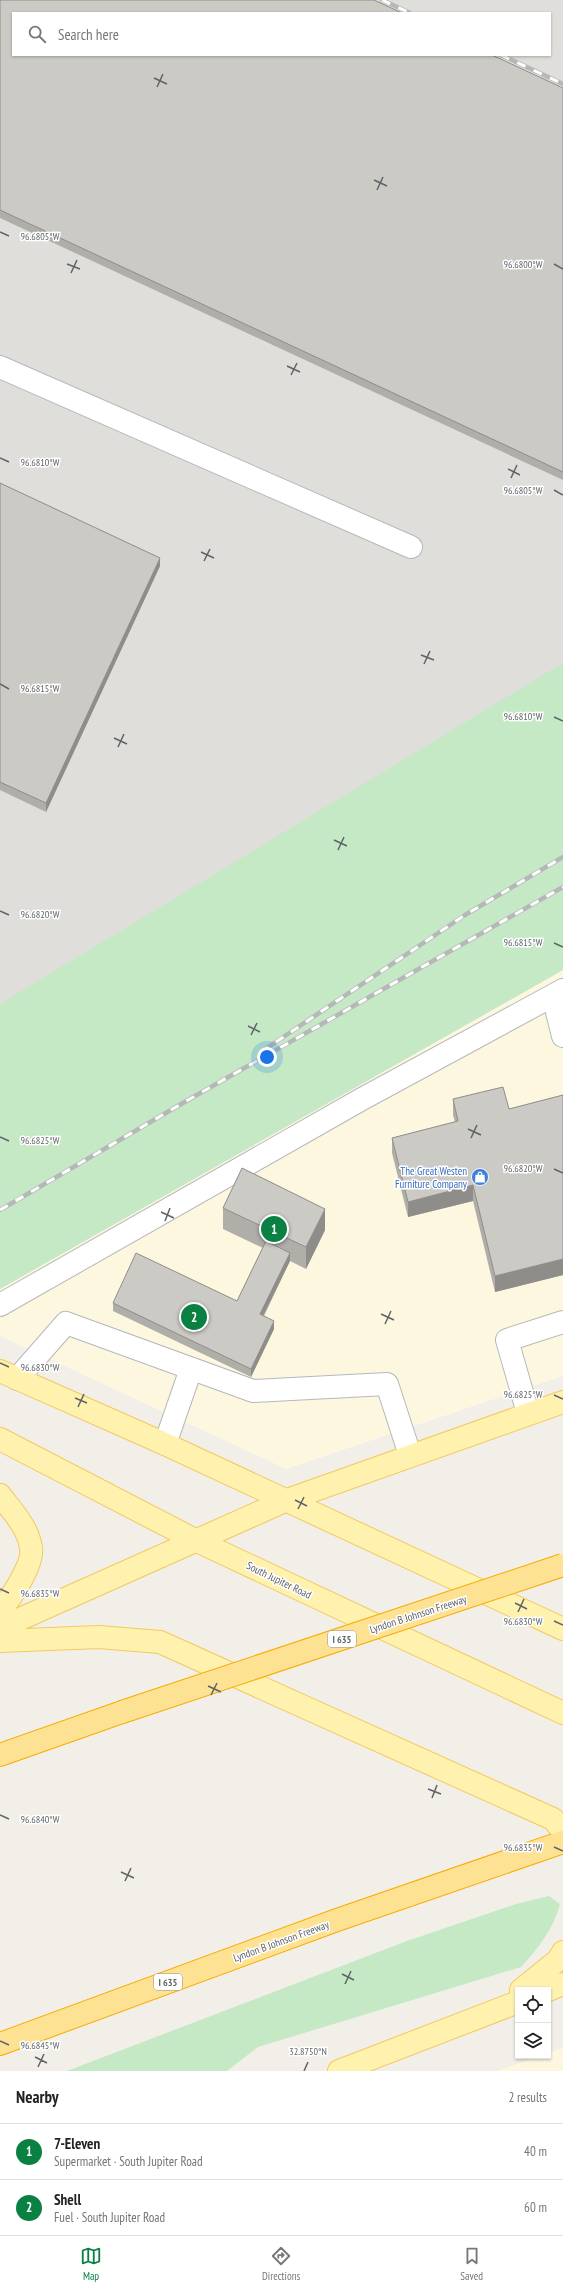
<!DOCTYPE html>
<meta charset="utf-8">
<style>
:root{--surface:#fff;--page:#f2f2f2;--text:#222;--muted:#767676;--line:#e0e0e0;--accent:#0b8043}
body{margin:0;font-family:"PT Sans Narrow",sans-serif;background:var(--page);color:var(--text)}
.controls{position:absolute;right:12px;bottom:12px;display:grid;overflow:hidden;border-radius:0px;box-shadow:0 1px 3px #0004}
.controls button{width:36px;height:36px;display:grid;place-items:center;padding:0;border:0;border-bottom:1px solid var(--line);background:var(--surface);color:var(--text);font:20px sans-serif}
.you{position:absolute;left:267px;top:1057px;width:14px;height:14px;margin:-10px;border:3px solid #fff;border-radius:50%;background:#1a73e8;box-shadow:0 0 0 6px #1a73e833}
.badge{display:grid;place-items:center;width:26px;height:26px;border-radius:50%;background:var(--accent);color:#fff;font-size:13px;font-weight:700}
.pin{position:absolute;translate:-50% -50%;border:2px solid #fff;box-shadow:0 1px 4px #0006}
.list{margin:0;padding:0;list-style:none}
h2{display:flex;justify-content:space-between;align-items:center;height:52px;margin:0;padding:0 16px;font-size:17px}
h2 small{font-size:13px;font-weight:400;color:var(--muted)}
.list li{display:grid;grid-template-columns:26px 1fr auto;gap:12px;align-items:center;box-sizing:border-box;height:56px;padding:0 16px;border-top:1px solid var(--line)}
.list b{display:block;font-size:15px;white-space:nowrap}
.list p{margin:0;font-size:13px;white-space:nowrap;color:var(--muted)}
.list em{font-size:13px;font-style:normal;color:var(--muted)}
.icon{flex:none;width:22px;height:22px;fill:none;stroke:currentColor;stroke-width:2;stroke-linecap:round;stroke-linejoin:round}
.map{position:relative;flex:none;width:563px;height:2071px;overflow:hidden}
.search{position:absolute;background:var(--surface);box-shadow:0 1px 3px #0004;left:12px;right:12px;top:12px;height:44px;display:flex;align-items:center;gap:10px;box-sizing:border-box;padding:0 14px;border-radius:0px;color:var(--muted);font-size:15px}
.sheet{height:164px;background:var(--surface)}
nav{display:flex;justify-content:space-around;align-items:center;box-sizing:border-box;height:56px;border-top:1px solid var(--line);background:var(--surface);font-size:11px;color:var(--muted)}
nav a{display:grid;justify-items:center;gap:2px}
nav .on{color:var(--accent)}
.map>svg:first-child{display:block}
.commercial{fill:#fef7e0}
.industrial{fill:#e0deda;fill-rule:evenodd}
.green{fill:#c5e8c5}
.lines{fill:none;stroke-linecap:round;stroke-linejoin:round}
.minor-casing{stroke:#b5b8bc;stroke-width:24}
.major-casing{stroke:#f2c960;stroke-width:24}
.highway-casing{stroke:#f9ab00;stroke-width:24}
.minor{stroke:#fff;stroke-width:22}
.major{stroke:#fff2af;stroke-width:22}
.highway{stroke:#fde293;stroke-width:22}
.rail-casing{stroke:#b6b7b8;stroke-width:4.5}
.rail{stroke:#fff;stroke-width:3;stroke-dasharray:9;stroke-linecap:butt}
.highway-bridge-casing{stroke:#f9ab00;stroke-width:24;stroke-linecap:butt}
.highway-bridge{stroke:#fde293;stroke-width:22}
.wall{fill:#afaea9}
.shaded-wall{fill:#8f8d8a}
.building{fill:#cccac5;stroke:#8f8d8a}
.ticks{fill:none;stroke:#5f6368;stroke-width:1.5}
.labels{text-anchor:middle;stroke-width:3;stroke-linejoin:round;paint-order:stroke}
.shield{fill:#fff;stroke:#8f9295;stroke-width:1}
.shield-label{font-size:10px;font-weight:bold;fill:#5f6368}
.shop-label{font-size:11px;fill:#366cbe;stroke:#fff;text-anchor:end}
.street-label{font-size:11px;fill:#5f6368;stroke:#fff}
.ticks-label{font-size:10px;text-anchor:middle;fill:#5f6368;stroke:#fff;stroke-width:3;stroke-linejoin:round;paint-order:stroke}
</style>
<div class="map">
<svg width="563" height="2071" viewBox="0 0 563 2071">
<rect width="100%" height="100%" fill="#f1efe8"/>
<path class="commercial" d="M563,970V1376L286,1469L0,1336V1289Z
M563,2048V2071H496L540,2056H548V2053Z"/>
<path class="industrial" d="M0,0H563V742L0,1032ZM13,13H550V55H13Z"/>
<path class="green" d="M563,663V970L0,1289V1004Z
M549,1896L560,1904C553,1930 539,1947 521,1967L258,2047L227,2071H67L407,1941L516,1904Z"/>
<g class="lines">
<g class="minor-casing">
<path id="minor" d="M0,367L411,547
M553,996L563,1036
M0,1305L362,1099L563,990
M17,1379L66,1323L253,1391L387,1384L410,1455
M528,1413L507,1340L563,1322
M165,1444L191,1369"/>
</g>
<g class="major-casing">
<path id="major" d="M0,1371L165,1444L563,1629
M0,1439L195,1540L563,1713
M0,1495C12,1511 28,1527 31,1548C34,1563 11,1599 0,1610
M0,1628L287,1500L563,1402
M0,1641L99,1637L160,1642L553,1819L563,1831
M521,1990L558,1960L563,1952
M548,1990L563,1984
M339,2071L518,2002"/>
</g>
<g class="highway-casing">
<path id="highway" d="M0,1755L122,1712
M0,2044L337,1920L563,1842"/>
</g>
<use href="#minor" class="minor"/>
<use href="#major" class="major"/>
<use href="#highway" class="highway"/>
<g class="rail-casing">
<path id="rail" d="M382,0L410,13
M501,55L563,84
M261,1052L465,915L563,857
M0,1210L188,1100L563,887"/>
</g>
<use href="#rail" class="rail"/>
<g class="highway-bridge-casing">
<path id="highway-bridge" d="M122,1712L563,1565"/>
</g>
<use href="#highway-bridge" class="highway-bridge"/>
</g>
<path class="wall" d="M0,0L563,88V480L0,218Z
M0,483L160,566L46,812L0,790Z
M563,1095V1275L495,1292L473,1201L408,1217L392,1153V1138L455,1122L453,1115V1099L509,1109Z
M223,1208L325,1230L306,1269L290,1261L264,1316L274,1329L251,1377L113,1311V1303L237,1301L263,1248L223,1229Z"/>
<path class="shaded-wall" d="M160,558V566L46,812V803Z
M473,1185V1201L408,1217V1202Z
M325,1209V1230L306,1269V1247Z
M290,1253V1261L260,1322V1314Z
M563,1259V1275L495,1292V1276Z
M274,1321V1329L251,1377V1369Z"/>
<path class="building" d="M0,0H374L402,13H13V55H492L563,88V472L0,210Z
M0,483L160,558L46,803L0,782Z
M503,1087L509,1109L563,1095V1259L495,1276L473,1185L408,1202L392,1138L458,1121L453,1099Z
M242,1168L325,1209L306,1247L223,1208Z
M266,1241L290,1253L260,1314L274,1321L251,1369L113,1303L136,1253L237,1301Z"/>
<path class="ticks" d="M154,78L167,84M157,87L163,74M374,180L387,186M377,190L383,177M0,232L9,236M67,264L80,269M554,264L563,269M71,273L77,260M287,366L300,372M291,375L297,363M0,458L9,462M508,469L520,475M511,478L517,465M554,490L563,495M201,552L214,558M204,561L210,549M421,655L434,660M424,664L430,651M0,684L9,689M554,717L563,721M114,738L127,744M118,747L124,734M334,840L347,846M338,850L344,837M0,911L9,915M554,943L563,947M248,1026L260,1032M251,1035L257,1023M468,1129L481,1135M0,1137L9,1141M471,1138L477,1125M554,1169L563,1173M161,1212L174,1218M165,1221L170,1208M381,1314L394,1320M385,1324L391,1311M0,1363L9,1367M554,1395L563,1399M75,1398L87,1403M78,1407L84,1394M295,1500L307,1506M298,1509L304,1497M0,1589L9,1593M515,1603L527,1609M518,1612L524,1599M554,1621L563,1625M208,1686L221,1692M211,1695L217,1683M428,1789L441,1794M432,1798L437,1785M0,1815L9,1819M554,1847L563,1851M121,1872L134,1878M125,1881L131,1868M342,1974L354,1980M345,1984L351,1971M0,2041L9,2045M35,2057L47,2063M38,2067L44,2054M304,2071L308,2062"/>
<defs>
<g id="shop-disc" transform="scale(0.9)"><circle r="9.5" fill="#3f7fe0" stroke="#fff"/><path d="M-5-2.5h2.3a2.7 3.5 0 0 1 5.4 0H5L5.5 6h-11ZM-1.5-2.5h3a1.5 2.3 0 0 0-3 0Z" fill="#fff"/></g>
</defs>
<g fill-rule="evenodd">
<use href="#shop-disc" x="480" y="1177"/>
</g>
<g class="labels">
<g class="shield">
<rect x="328" y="1631" width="28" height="16" rx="3"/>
<rect x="154" y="1974" width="28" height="16" rx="3"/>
</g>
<g class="shield-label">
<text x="342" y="1643">I 635</text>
<text x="168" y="1986">I 635</text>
</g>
<g class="shop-label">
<text x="467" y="1175">The Great Westen<tspan x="467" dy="13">Furniture Company</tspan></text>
</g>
<g class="street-label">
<text transform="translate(279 1580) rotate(26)" y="4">South Jupiter Road</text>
<text transform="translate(418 1614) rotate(-18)" y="4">Lyndon B Johnson Freeway</text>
<text transform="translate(281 1941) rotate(-20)" y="4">Lyndon B Johnson Freeway</text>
</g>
</g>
<g class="ticks-label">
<text x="40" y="240">96.6805°W</text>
<text x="523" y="268">96.6800°W</text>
<text x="40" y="466">96.6810°W</text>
<text x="523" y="494">96.6805°W</text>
<text x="40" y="692">96.6815°W</text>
<text x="523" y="720">96.6810°W</text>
<text x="40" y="918">96.6820°W</text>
<text x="523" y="946">96.6815°W</text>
<text x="40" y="1144">96.6825°W</text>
<text x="523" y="1172">96.6820°W</text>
<text x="40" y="1371">96.6830°W</text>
<text x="523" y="1398">96.6825°W</text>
<text x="40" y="1597">96.6835°W</text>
<text x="523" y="1625">96.6830°W</text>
<text x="40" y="1823">96.6840°W</text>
<text x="523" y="1851">96.6835°W</text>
<text x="40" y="2049">96.6845°W</text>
<text x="308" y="2055">32.8750°N</text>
</g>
</svg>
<div class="controls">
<button><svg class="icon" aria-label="locate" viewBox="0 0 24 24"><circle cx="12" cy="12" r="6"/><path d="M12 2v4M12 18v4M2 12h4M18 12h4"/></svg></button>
<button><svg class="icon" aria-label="layers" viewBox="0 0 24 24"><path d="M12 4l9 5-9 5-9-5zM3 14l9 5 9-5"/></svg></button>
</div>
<div class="you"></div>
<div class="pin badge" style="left:274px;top:1229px">1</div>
<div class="pin badge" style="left:194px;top:1317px">2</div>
<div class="search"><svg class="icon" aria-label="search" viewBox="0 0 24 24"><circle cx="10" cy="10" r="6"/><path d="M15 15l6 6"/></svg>Search here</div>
</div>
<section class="sheet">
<h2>Nearby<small>2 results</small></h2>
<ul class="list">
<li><span class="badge">1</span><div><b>7-Eleven</b><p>Supermarket · South Jupiter Road</p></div><em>40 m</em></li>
<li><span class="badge">2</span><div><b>Shell</b><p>Fuel · South Jupiter Road</p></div><em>60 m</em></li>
</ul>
</section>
<nav>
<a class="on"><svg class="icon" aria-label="map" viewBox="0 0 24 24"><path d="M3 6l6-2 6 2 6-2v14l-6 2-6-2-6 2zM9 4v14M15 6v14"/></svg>Map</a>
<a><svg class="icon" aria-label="directions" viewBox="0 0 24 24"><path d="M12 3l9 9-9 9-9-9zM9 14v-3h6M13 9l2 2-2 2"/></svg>Directions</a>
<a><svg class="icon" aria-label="saved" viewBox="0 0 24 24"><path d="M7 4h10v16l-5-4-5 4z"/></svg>Saved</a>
</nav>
